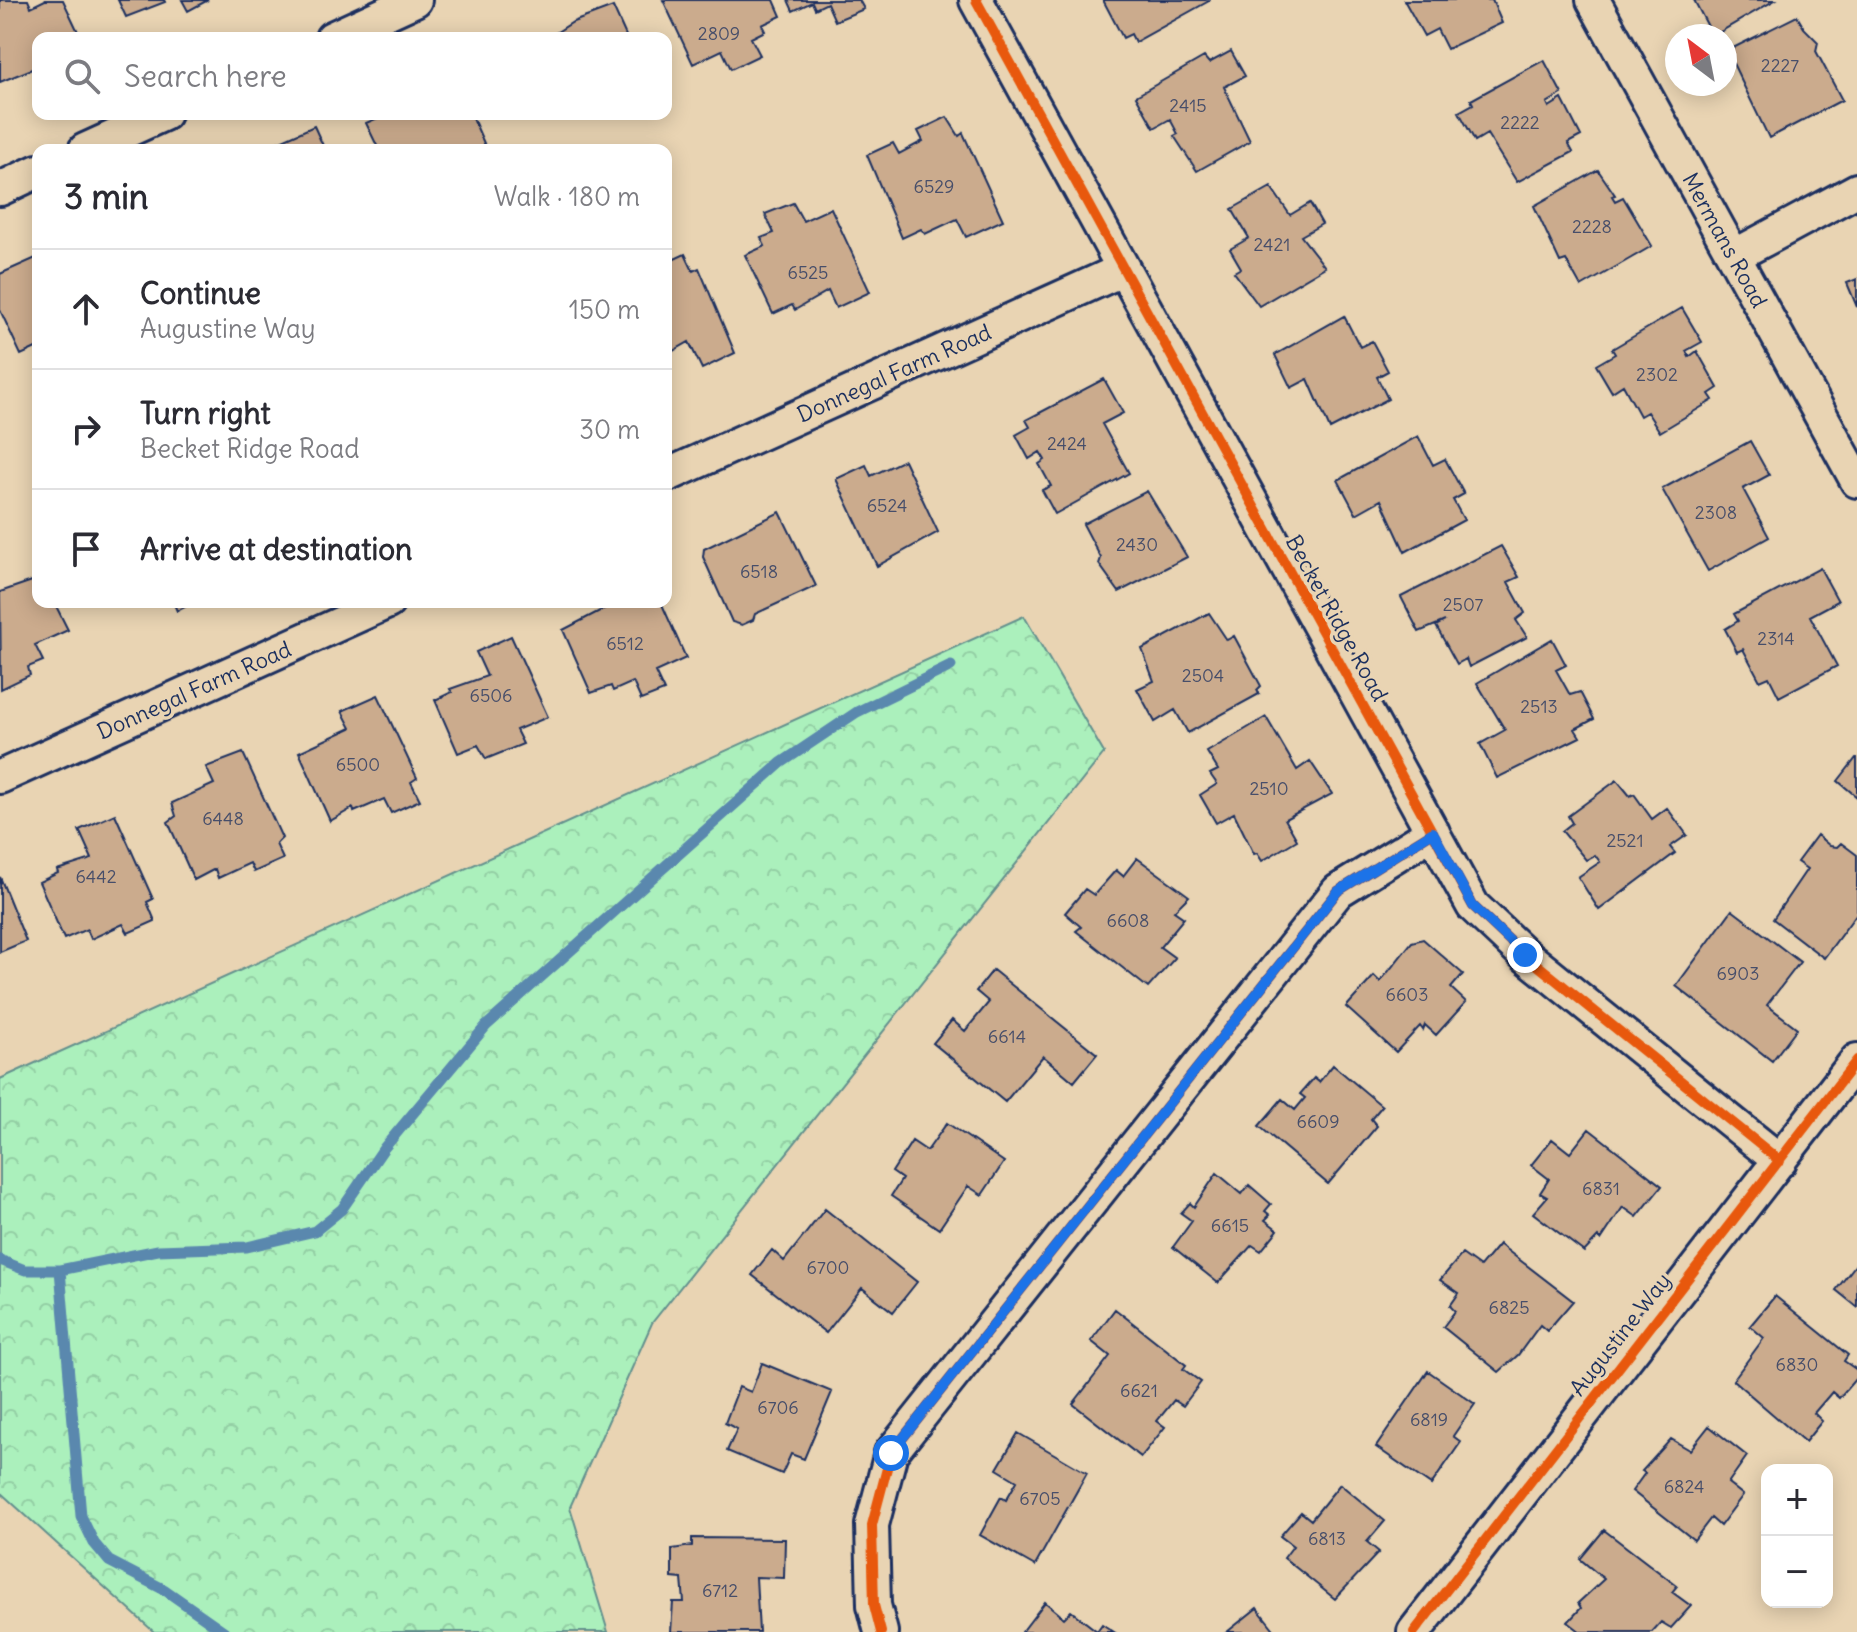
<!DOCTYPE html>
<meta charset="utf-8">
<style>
:root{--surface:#fff;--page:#f7f7f7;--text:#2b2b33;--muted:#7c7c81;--line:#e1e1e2}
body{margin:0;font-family:Delius,sans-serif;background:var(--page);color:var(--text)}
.controls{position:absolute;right:24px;bottom:24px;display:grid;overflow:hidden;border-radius:16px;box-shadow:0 4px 20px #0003}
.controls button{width:72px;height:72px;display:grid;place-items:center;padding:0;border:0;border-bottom:2px solid var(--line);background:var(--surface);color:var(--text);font:40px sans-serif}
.compass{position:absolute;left:1665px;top:24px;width:72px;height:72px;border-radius:50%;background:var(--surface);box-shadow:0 4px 20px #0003;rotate:328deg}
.stop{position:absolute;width:24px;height:24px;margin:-18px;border:6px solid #1a73e8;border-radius:50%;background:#fff}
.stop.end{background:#1a73e8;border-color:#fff;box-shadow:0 2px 8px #0008}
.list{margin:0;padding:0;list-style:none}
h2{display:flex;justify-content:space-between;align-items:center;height:104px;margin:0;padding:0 32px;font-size:34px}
h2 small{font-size:26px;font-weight:400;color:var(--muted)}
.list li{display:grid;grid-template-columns:52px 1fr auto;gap:24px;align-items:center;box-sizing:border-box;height:120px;padding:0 32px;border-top:2px solid var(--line)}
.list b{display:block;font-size:30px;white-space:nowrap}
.list p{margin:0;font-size:26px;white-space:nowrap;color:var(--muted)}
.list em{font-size:26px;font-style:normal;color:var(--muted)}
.icon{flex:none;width:44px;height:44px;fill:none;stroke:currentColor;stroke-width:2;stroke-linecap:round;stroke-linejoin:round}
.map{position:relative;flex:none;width:1857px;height:1632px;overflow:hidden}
.search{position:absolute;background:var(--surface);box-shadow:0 4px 20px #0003;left:32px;top:32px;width:640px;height:88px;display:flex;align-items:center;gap:20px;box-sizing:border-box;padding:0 28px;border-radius:16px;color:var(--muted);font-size:30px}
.panel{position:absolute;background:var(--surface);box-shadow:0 4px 20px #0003;left:32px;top:144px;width:640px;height:464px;border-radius:16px}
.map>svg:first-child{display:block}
.forest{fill:url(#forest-crowns);stroke:#63908d;stroke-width:2}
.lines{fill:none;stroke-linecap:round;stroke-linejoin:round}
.stream{stroke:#5a88ae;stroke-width:11}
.building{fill:#cbab8d;stroke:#1b2f5e;stroke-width:2}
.minor-casing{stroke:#1b2f5e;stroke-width:38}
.minor{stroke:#e9d4b3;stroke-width:32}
.cycleway-casing{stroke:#e9d4b3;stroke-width:15}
.cycleway{stroke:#e8590c;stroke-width:10}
.route{stroke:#1a73e8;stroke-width:10}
.labels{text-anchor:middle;stroke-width:7;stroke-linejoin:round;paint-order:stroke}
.number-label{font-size:18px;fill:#474e6a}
.street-label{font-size:22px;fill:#1b2f5e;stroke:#e9d4b3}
</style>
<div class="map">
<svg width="1857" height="1632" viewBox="0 0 1857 1632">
<defs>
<pattern id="forest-crowns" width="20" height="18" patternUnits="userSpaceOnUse" patternTransform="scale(2)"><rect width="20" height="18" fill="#abf0bc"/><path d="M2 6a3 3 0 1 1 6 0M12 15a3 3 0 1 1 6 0" fill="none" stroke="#93cea4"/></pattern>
</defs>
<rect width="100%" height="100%" fill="#e9d4b3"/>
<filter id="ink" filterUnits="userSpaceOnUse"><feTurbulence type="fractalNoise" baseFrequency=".0125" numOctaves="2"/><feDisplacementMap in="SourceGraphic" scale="16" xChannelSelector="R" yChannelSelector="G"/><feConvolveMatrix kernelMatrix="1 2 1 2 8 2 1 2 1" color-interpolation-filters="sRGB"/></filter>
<g filter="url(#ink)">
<path class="forest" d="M1024,616L1104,753L652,1323L570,1507L608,1632H154L0,1492V1079Z"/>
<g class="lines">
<path class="stream" d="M0,1260L25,1270H60L158,1250L247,1247L315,1231L342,1209L384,1148L486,1026L781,763L857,712L951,666
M60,1270L81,1516L94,1543L109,1561L165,1590L225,1632"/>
</g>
<path class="building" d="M0,0H28L31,7L45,0H63L81,38H38L37,67L0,82Z
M118,0H164L165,2L126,17Z
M182,0H208L188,11Z
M663,0H774L781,16L762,25L765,31L751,38L760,55L731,69L722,50L693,64Z
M788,0H859L864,9L835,21L827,3L815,9L812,2L793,11Z
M1103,0H1209V1L1135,42L1131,34L1123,38Z
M1404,0H1492L1502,23L1447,49L1437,29L1424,36Z
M1694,0H1775L1713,36Z
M613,7L627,38H556L554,34L573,22Z
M1797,16L1804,28L1818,42L1816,51L1842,100L1769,138L1727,51Z
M1231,51L1245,76L1224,87L1250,141L1197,171L1174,136L1178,134L1170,119L1154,128L1136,96L1204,57L1209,63Z
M1544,60L1562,94L1547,103L1549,107L1562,99L1581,136L1568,143L1573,152L1517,182L1487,134L1475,141L1459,112L1473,104L1471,100Z
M387,114H471L487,150H379L366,123Z
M947,117L959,136L963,133L1003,220L966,237L957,219L925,234L921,229L902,238L867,155L893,143L899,154L923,141L918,131Z
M314,126L325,150H281L278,142Z
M1598,170L1615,195L1612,196L1615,201L1623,197L1652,246L1581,287L1566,260L1560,262L1534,206Z
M1271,187L1290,215L1310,203L1322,224L1301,236L1325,267L1259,306L1234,272L1241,268L1230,249L1249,238L1232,209Z
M793,203L803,221L831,208L870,292L836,308L828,291L795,310L792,305L773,314L745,255L765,246L761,238L774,233L765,214Z
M685,254L693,271L699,268L735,353L702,369L689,342L666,355V263Z
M38,257V347L21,355L0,310V274Z
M1857,279V307L1847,283Z
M1682,308L1702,342L1686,351L1689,357L1697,351L1718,388L1709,394L1713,400L1660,432L1647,412L1640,416L1623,385L1612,392L1596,365L1615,354L1612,349Z
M1344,316L1360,347L1372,341L1388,371L1377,377L1388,399L1330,429L1308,379L1291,388L1275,355Z
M1104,379L1123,413L1102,424L1129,473L1055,514L1042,490L1051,486L1039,464L1045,460L1040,452L1029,459L1016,435L1030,427L1026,420Z
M1418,436L1433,465L1445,459L1464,494L1453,500L1464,520L1405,552L1381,500L1356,514L1338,480Z
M1750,441L1769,475L1743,489L1769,537L1708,571L1662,489Z
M904,460L938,532L877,566L836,479L866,465L871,476Z
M1147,491L1187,557L1119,592L1099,564L1101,558L1083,524Z
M780,512L816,586L755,614L753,620L742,625L732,622L703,557L704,549Z
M1501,546L1519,577L1508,582L1525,613L1516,620L1527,637L1469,667L1466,659L1457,664L1436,626L1445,621L1419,632L1401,597Z
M1820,568L1838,601L1810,616L1837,666L1779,697L1769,677L1760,681L1743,649L1737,652L1725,629L1738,621L1734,614Z
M38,579V602H54L68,630L35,645L43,661L28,667L30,675L1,689L0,592Z
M173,602H194L177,611Z
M617,602H661L686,658L655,672L664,691L641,700L633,682L613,691L611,686L591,693L563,630Z
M1209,613L1227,640L1234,636L1261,686L1257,690L1259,694L1188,733L1175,710L1155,722L1137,689L1154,681L1142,649Z
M511,636L548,717L516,730L523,744L486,759L478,745L458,753L435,700L452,692L450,689L487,676L476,652Z
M1552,639L1566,665L1556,670L1570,695L1580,692L1594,719L1575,729L1580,737L1497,778L1480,744L1505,730L1477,683Z
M378,695L417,778L411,782L420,800L391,813L384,799L354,812L353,808L330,821L299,752L351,728L342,711Z
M1266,717L1297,770L1310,761L1332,794L1285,819L1297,840L1262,861L1257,853L1254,854L1234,813L1216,823L1200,795L1217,784L1210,774L1218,770L1207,752Z
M243,753L282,838L276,844L283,859L254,872L250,863L218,878L215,869L194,880L168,822L176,816L172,803L214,784L206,767Z
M1856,758H1857V797L1838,781Z
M1617,780L1630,796L1634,794L1652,819L1667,808L1687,835L1670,847L1675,853L1599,910L1578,877L1600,862L1595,855L1586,860L1562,831L1572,823L1568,816Z
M115,814L153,899L147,902L155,921L128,933L123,924L91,939L87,929L64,939L39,882L58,873L57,870L92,859L79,830Z
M1817,835L1830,846L1837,847L1841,843L1857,855V913L1824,958L1773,919L1807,869L1797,862Z
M1137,858L1189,896L1174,911L1184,918L1160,947L1175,958L1148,988L1076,931L1081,927L1065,913L1085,889L1094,895L1116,870L1123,876Z
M0,877L26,941L0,952Z
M1732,910L1800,962L1767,1005L1797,1028L1772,1061L1676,986Z
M1423,939L1463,974L1451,988L1466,1002L1436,1035L1425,1025L1423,1030L1420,1026L1396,1052L1346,1007L1374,976L1380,982L1412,942Z
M993,970L1097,1054L1074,1082L1043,1056L1005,1102L933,1043L952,1020L965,1031L989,1002L976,991Z
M1333,1065L1382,1106L1371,1119L1377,1126L1328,1184L1259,1126L1282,1099L1295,1110L1305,1098L1300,1094L1314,1078L1319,1082Z
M947,1123L1004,1162L982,1195L968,1186L939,1229L891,1196L902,1179L892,1172L912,1141L927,1151Z
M1589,1129L1662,1186L1637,1217L1623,1207L1601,1240L1598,1237L1584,1252L1533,1213L1547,1197L1540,1193L1549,1179L1531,1165L1552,1139L1570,1153Z
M1217,1173L1242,1194L1249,1185L1271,1204L1265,1211L1270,1215L1265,1220L1278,1230L1261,1251L1252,1245L1218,1283L1173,1247L1192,1221L1181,1213L1190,1203L1194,1207Z
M825,1209L917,1282L893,1312L862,1288L826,1333L752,1275L772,1250L784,1261Z
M1499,1244L1573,1301L1547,1331L1540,1325L1518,1355L1499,1372L1443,1327L1455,1311L1450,1306L1459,1293L1440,1280L1462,1254L1480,1267Z
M1857,1263V1307L1836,1290Z
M1775,1296L1848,1355L1844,1361L1857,1370V1377L1839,1398L1832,1392L1814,1413L1822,1421L1805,1442L1733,1380L1764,1338L1750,1326Z
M1115,1309L1186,1365L1183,1369L1201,1382L1183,1406L1174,1400L1157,1421L1165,1427L1141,1457L1073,1404L1110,1356L1091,1341Z
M762,1363L832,1392L804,1459L791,1454L782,1474L727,1451L737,1429L725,1423L739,1387L751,1392Z
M1428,1371L1475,1404L1453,1436L1461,1442L1431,1485L1376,1447Z
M1709,1426L1747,1456L1728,1483L1743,1495L1720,1526L1711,1518L1694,1540L1632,1491L1645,1473L1642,1471L1671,1439L1690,1450Z
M1018,1433L1087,1473L1035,1566L980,1535L1001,1497L1006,1500L1017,1481L997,1469Z
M1340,1484L1385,1521L1367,1542L1379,1552L1335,1599L1284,1558L1293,1546L1280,1536L1301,1512L1311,1520Z
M1604,1530L1677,1586L1672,1592L1691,1606L1671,1628L1661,1622L1652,1632H1581L1568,1622L1581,1608L1578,1603L1604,1579L1580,1559Z
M692,1538L785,1539L784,1578L756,1577L759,1632H671L673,1602H684L682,1579L672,1578V1549L692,1546Z
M1045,1602L1064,1618L1071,1611L1097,1631L1102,1624L1114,1632H1022Z
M1257,1608L1276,1632H1227Z"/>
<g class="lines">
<g class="minor-casing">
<path id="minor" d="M976,0L1473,906L1525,955L1780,1161
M1593,0L1857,481
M332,38L415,0
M85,150L164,114
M0,189L38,171
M1734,256L1857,190
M666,476L1122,270
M0,777L388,602
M881,1632L874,1605L872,1525L891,1453L1338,891L1433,832
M1414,1632L1857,1060"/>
</g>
<use href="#minor" class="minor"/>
<g class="cycleway-casing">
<path id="cycleway" d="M976,0L1473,906L1525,955L1780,1161
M881,1632L874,1605L872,1525L891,1453L1338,891L1433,832
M1414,1632L1857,1060"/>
</g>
<use href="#cycleway" class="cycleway"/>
</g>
</g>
<g class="lines" filter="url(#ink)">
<path class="route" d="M891,1453L1338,891L1433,832L1473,906L1525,955"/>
</g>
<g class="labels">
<g class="number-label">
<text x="719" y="40">2809</text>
<text x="1780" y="72">2227</text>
<text x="1188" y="112">2415</text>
<text x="1520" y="129">2222</text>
<text x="934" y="193">6529</text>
<text x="1592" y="233">2228</text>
<text x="1272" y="251">2421</text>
<text x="808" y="279">6525</text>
<text x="1657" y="381">2302</text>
<text x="1067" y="450">2424</text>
<text x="887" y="512">6524</text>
<text x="1716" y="519">2308</text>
<text x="1137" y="551">2430</text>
<text x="759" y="578">6518</text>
<text x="1463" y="611">2507</text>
<text x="1776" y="645">2314</text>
<text x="625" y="650">6512</text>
<text x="1203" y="682">2504</text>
<text x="491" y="702">6506</text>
<text x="1539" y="713">2513</text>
<text x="358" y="771">6500</text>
<text x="1269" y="795">2510</text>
<text x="223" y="825">6448</text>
<text x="1625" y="847">2521</text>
<text x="96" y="883">6442</text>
<text x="1128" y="927">6608</text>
<text x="1738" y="980">6903</text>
<text x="1407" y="1001">6603</text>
<text x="1007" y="1043">6614</text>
<text x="1318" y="1128">6609</text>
<text x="1601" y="1195">6831</text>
<text x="1230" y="1232">6615</text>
<text x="828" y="1274">6700</text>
<text x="1509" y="1314">6825</text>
<text x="1797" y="1371">6830</text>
<text x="1139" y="1397">6621</text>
<text x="778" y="1414">6706</text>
<text x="1429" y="1426">6819</text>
<text x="1684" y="1493">6824</text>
<text x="1040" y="1505">6705</text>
<text x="1327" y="1545">6813</text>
<text x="720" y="1597">6712</text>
</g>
<g class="street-label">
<text transform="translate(1725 240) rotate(61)" y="8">Mermans Road</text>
<text transform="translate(894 373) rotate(-24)" y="8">Donnegal Farm Road</text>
<text transform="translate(1337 618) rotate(61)" y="8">Becket Ridge Road</text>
<text transform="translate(194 690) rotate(-24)" y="8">Donnegal Farm Road</text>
<text transform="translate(1620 1334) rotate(-52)" y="8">Augustine Way</text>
</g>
</g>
</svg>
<div class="controls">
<button>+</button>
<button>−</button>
</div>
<svg class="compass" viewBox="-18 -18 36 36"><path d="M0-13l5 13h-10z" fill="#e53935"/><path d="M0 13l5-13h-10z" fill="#7c7c81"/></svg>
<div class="stop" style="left:891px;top:1453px"></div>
<div class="stop end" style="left:1525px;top:955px"></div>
<div class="search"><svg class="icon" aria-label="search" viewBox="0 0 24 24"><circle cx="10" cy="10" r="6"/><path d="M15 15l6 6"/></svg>Search here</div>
<section class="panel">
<h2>3 min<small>Walk · 180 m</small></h2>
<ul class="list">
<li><svg class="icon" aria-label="ahead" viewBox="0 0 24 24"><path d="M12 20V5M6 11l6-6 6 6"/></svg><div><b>Continue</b><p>Augustine Way</p></div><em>150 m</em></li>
<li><svg class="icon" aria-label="right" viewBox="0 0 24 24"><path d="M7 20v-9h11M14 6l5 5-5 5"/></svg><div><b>Turn right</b><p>Becket Ridge Road</p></div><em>30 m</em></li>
<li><svg class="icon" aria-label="arrive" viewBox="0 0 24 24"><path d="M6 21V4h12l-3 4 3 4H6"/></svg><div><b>Arrive at destination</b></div></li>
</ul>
</section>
</div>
